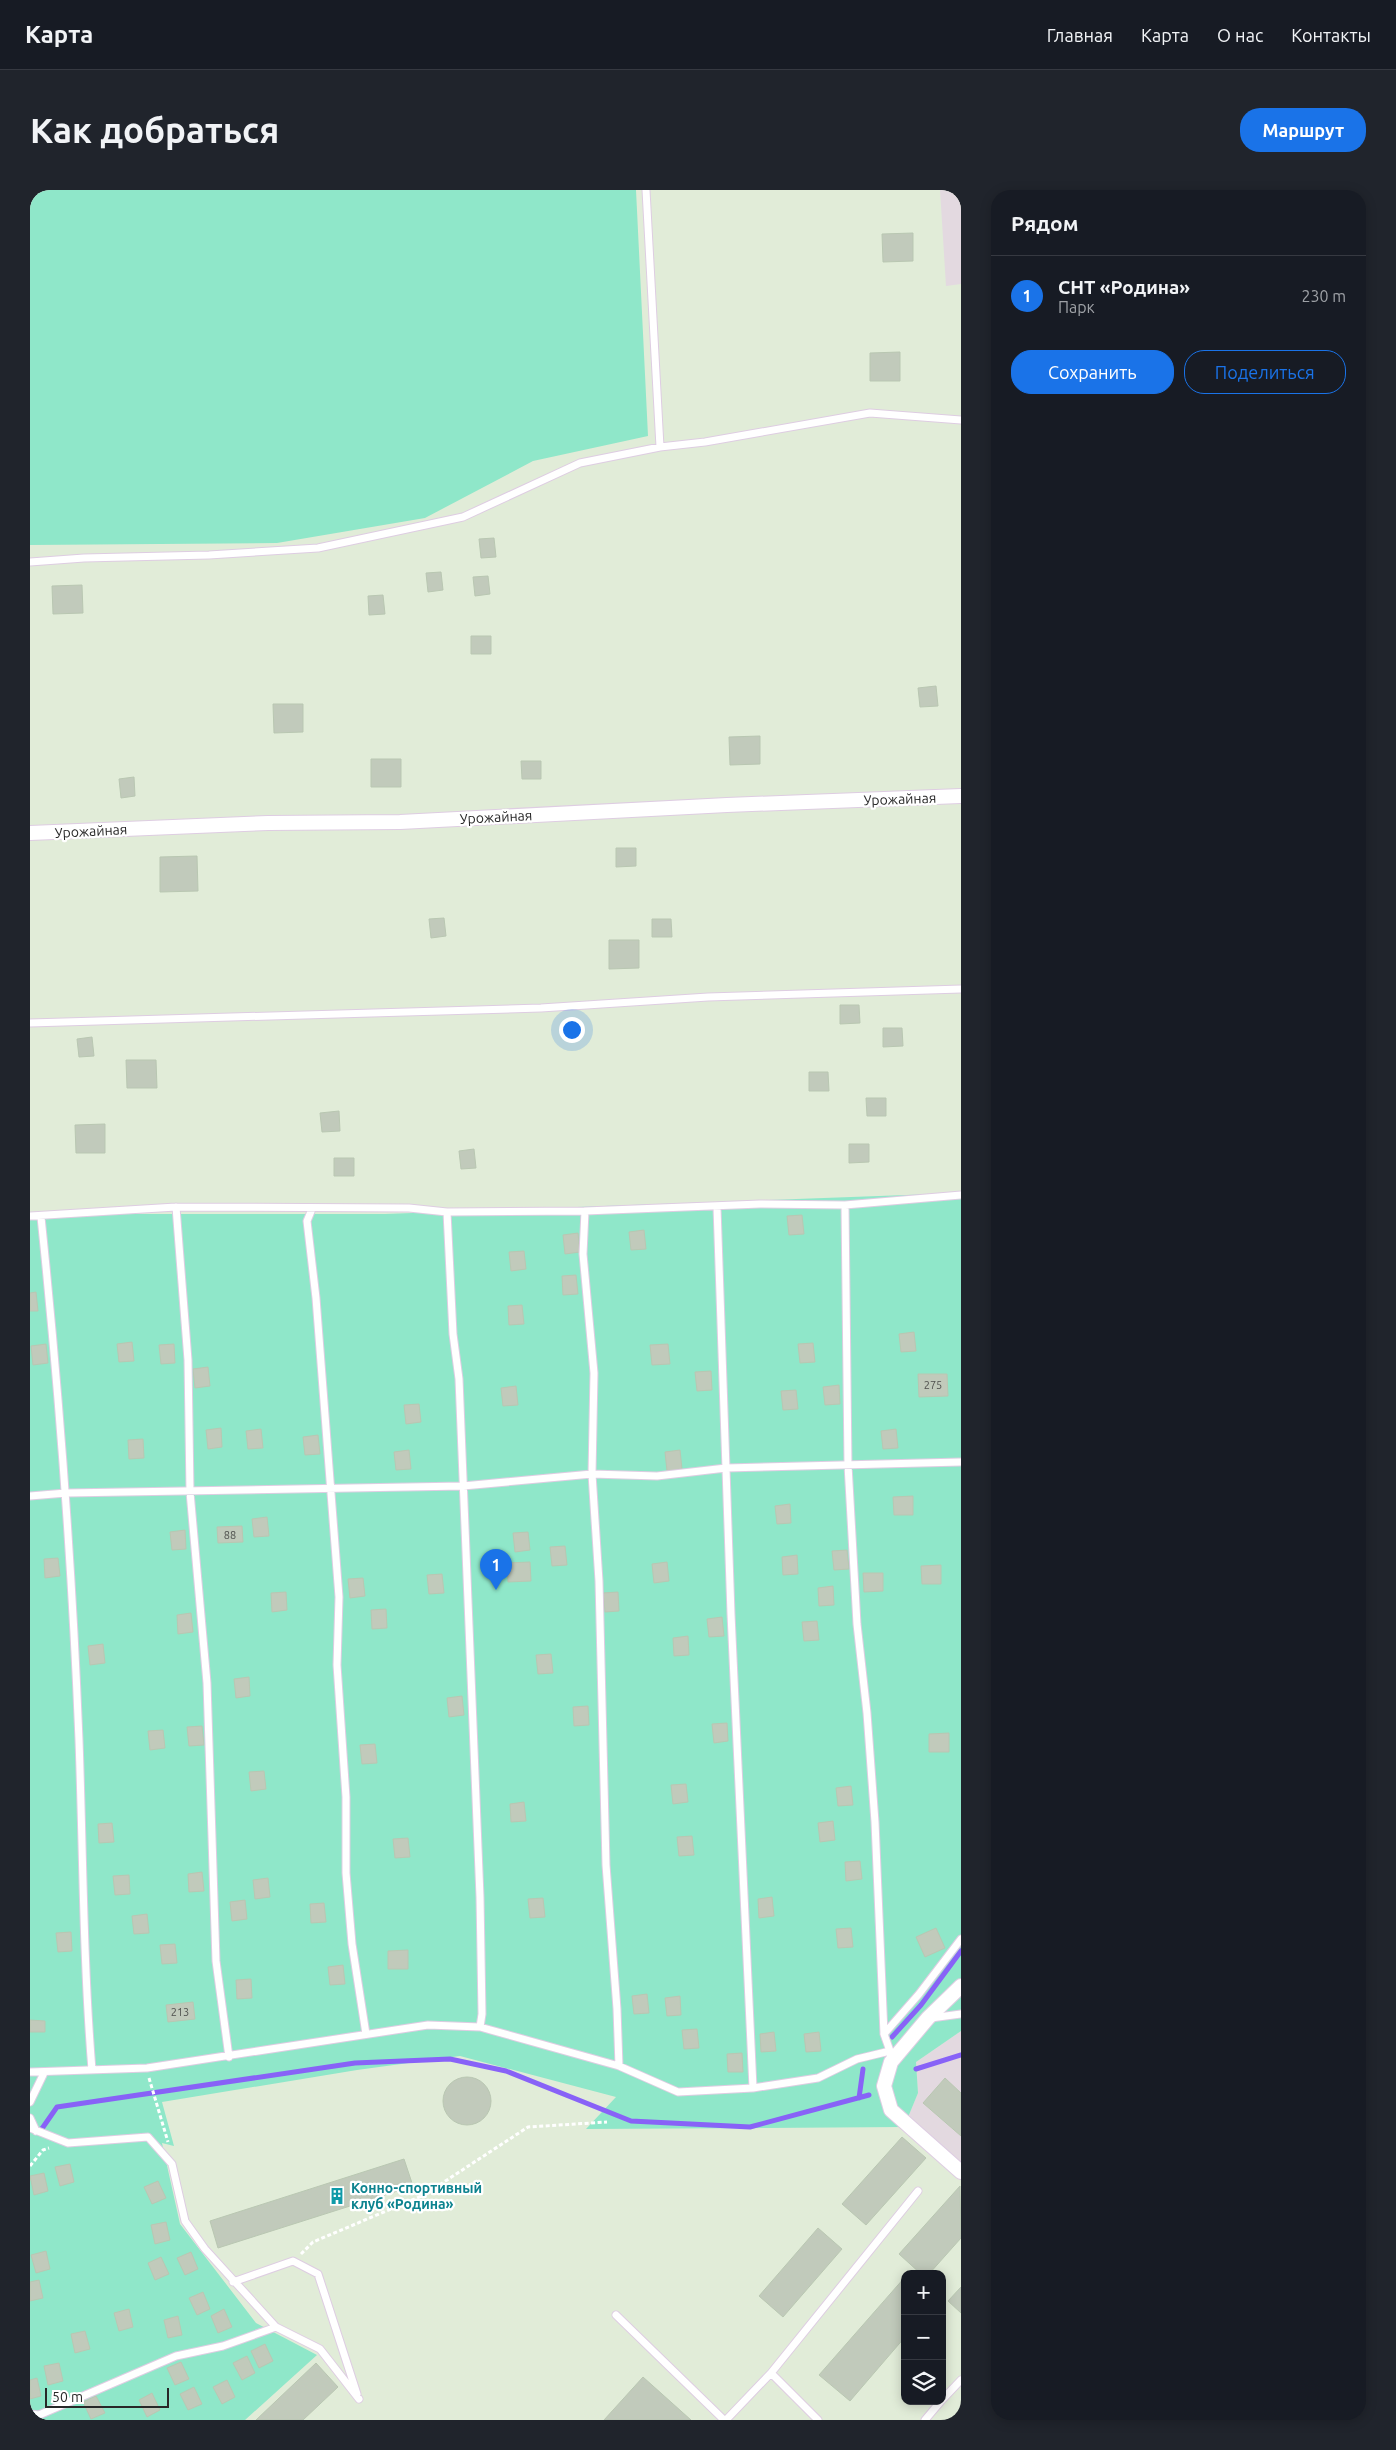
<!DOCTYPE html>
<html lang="ru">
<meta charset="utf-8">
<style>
:root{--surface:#171b24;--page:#20242c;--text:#f1f3f6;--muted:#9ea1a6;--line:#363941;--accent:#1a73e8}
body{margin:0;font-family:Ubuntu,sans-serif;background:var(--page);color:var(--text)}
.controls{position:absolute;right:15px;bottom:15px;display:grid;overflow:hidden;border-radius:10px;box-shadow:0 2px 12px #0003}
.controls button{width:45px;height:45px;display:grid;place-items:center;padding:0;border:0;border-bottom:1px solid var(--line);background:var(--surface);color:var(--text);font:25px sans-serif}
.scale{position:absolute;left:15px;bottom:12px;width:124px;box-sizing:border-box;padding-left:5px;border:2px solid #282828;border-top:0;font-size:14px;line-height:18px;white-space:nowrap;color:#282828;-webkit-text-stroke:4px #fff;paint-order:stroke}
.you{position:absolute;left:541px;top:839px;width:18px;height:18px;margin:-12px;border:4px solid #fff;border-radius:50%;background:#1a73e8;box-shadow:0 0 0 8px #1a73e833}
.badge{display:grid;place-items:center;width:32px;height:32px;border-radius:50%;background:var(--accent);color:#fff;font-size:16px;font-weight:700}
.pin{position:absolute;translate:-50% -41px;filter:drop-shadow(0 1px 2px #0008)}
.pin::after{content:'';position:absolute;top:26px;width:18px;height:15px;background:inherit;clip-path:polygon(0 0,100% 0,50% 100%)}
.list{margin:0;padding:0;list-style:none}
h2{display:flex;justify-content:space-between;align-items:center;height:65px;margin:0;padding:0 20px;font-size:21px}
h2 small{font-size:16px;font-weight:400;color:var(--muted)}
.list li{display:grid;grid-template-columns:32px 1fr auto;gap:15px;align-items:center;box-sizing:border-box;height:80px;padding:0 20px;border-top:1px solid var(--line)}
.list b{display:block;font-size:19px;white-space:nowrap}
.list p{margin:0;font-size:16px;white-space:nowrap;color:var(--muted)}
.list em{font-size:16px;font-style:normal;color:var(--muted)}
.actions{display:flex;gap:10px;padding:15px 20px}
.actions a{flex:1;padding:11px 0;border:1px solid var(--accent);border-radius:20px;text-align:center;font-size:18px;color:var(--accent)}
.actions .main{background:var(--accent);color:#fff}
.icon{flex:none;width:28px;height:28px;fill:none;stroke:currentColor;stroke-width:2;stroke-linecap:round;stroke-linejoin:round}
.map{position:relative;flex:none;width:931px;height:2230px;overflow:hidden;border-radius:20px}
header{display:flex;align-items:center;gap:30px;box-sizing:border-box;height:70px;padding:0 25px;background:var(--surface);border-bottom:1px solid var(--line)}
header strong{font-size:24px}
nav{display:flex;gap:28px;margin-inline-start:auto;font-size:18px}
.intro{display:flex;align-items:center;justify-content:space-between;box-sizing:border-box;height:120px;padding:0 30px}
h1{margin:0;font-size:35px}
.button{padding:12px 22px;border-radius:20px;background:var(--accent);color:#fff;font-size:18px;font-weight:700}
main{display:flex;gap:30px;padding:0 30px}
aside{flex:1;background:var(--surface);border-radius:20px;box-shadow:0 2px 12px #0003}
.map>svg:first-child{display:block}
.industrial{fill:#e3d9e0}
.green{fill:#8fe7c9}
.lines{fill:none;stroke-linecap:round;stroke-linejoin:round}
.stream{stroke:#8862f7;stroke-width:5}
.building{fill:#c1cabb;stroke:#b9c7b2}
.lane-casing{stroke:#decde2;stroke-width:9}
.street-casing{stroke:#decde2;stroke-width:16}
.path{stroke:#fff;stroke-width:3;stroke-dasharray:4 2.5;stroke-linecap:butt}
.lane{stroke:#fff;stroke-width:7}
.street{stroke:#fff;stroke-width:14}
.labels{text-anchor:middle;stroke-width:4.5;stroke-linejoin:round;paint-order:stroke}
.number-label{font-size:11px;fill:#4e504d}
.street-label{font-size:14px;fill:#282828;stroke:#fff}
.culture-label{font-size:14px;font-weight:bold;fill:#0d838f;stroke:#fff;text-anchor:start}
</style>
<header>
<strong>Карта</strong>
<nav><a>Главная</a><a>Карта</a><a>О нас</a><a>Контакты</a></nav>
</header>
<div class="intro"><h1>Как добраться</h1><a class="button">Маршрут</a></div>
<main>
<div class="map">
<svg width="931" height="2230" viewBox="0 0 931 2230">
<rect width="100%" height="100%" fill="#e1ecd8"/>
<path class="industrial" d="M910,0H931V94L916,96Z
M931,1841V1987L874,1937L888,1903L886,1872Z"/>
<path class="green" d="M0,0H606L618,246L503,271L395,328L247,353L0,355Z
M931,1003V1841L886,1872L888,1903L874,1937L556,1939L586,1907L430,1866L327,1880L132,1912L144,1956L132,1953L150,2034L226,2133L287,2165L215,2230H0V1024H355Z"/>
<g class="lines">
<path class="stream" d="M862,1847L891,1815L931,1761
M886,1879L931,1865
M829,1908L833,1879
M11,1940L27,1917L325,1873L420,1869L476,1881L601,1931L720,1937L839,1905"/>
</g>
<path class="building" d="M883,43V71L853,72L852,44Z
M870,162V191H840V163Z
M464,348L466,367L451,368L449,349Z
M411,382L413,400L398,402L396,383Z
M458,386L460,404L445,406L443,387Z
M52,395L53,423L23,424L22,396Z
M353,405L355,424L339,425L338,406Z
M441,446H461V464H441Z
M906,496L908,516L890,517L888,498Z
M243,514H273V542L244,543Z
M730,546V574L700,575L699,547Z
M341,569H371V597H341Z
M491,571H511V589H492Z
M104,587L105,606L91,608L89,589Z
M586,658H606V676L586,677Z
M167,666L168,701L130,702V667Z
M414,728L416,746L401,748L399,729Z
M622,729H641L642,747H622Z
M579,750H609V778L579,779Z
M810,815H829L830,833L810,834Z
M853,838H872L873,856L853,857Z
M62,847L64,866L49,867L47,849Z
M96,870H126L127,898H97Z
M779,882H798L799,901H779Z
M836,908H856V926H837Z
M309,921L310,941L292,942L290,923Z
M75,934V963H46L45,935Z
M819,954H839V972L819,973Z
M444,959L446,978L431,979L429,961Z
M304,968H324V986H304Z
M772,1025L774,1044L759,1045L757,1026Z
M614,1040L616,1059L601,1060L599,1042Z
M548,1043L550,1062L535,1064L533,1045Z
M494,1061L496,1079L481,1081L479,1062Z
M546,1085L548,1104L533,1105L532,1086Z
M6,1102L8,1121H0V1103Z
M492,1115L494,1134L479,1135L478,1116Z
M884,1142L886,1161L871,1162L869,1144Z
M102,1152L104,1171L89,1172L87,1154Z
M783,1153L785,1172L770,1173L768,1154Z
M16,1154L18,1173L3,1175L1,1156Z
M144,1154L145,1173L131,1174L129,1155Z
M638,1154L640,1174L622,1175L620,1155Z
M178,1177L180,1196L165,1198L163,1179Z
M681,1181L682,1200L667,1201L665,1182Z
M888,1184H917L918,1206L889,1207Z
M809,1195L810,1214L795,1215L793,1197Z
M486,1196L488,1215L473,1216L471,1198Z
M766,1200L768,1219L753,1220L751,1201Z
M389,1214L391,1232L376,1234L374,1215Z
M191,1238L192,1257L178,1259L176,1240Z
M231,1239L233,1258L218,1259L216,1241Z
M866,1239L868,1258L853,1259L851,1241Z
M288,1245L290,1264L275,1265L273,1247Z
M113,1249L114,1268L99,1269L98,1250Z
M379,1260L381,1279L366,1280L364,1262Z
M650,1260L652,1279L637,1281L635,1262Z
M883,1306V1325H864L863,1307Z
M760,1314L761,1333L747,1334L745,1316Z
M237,1327L239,1346L224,1347L222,1329Z
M212,1336L213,1352L188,1353L187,1337Z
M155,1340L156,1359L142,1360L140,1342Z
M498,1342L500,1360L485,1362L483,1343Z
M535,1356L537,1375L522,1376L520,1357Z
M817,1360L819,1379L804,1380L802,1361Z
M767,1365L768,1384L753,1385L752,1367Z
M28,1368L30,1386L15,1388L14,1369Z
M500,1372L501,1391L478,1392L477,1373Z
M637,1372L639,1391L624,1393L622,1374Z
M911,1375V1394H892L891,1376Z
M833,1383H853V1401L834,1402Z
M412,1384L414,1403L399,1404L397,1385Z
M333,1388L335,1406L320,1408L318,1389Z
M803,1396L804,1415L789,1416L788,1398Z
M256,1402L257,1420L242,1422L241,1403Z
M588,1402L589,1421L575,1422L573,1403Z
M356,1419L357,1438L342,1439L341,1420Z
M161,1423L163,1442L148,1444L147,1425Z
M692,1427L694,1446L679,1447L677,1429Z
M787,1431L789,1450L774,1451L772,1432Z
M658,1446L659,1465L644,1466L643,1448Z
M73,1454L75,1473L60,1475L58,1456Z
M521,1464L523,1483L508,1484L506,1465Z
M219,1487L220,1506L206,1508L204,1489Z
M432,1506L434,1525L419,1527L417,1508Z
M558,1516L559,1535L544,1536L543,1517Z
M697,1533L698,1551L684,1553L682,1534Z
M172,1536L174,1555L159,1556L157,1537Z
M133,1540L135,1558L120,1560L118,1541Z
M919,1543V1562H899V1544Z
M345,1554L347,1573L332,1574L330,1555Z
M234,1581L236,1599L221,1601L219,1582Z
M656,1594L658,1612L643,1614L641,1595Z
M821,1596L823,1615L808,1616L806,1598Z
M494,1612L496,1631L481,1632L480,1614Z
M803,1631L805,1650L790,1652L788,1633Z
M82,1633L84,1652L69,1653L68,1634Z
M662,1646L664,1665L649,1666L647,1647Z
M378,1648L380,1667L365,1668L363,1649Z
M830,1671L832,1689L816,1691L815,1672Z
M172,1682L174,1701L159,1702L158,1684Z
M99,1685L100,1704L85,1705L83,1686Z
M238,1688L240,1707L225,1709L223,1690Z
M742,1707L744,1726L729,1728L728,1709Z
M513,1708L515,1727L500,1728L498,1709Z
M215,1710L217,1729L202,1731L200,1712Z
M294,1713L296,1732L281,1733L280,1714Z
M117,1724L119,1743L104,1744L102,1726Z
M821,1738L823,1757L808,1758L806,1739Z
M906,1738L915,1758L895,1767L886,1747Z
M41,1742L42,1761L28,1762L26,1743Z
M145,1754L147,1773L132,1774L130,1755Z
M378,1760V1779H358V1761Z
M313,1775L315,1794L300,1795L298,1777Z
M221,1789L222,1808L207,1809L206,1790Z
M617,1804L619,1823L604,1824L602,1806Z
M650,1806L651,1825L637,1826L635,1808Z
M163,1812L165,1829L138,1832L136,1815Z
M0,1830L15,1831V1842H0Z
M667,1839L669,1858L654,1859L652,1840Z
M744,1842L746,1861L731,1862L730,1844Z
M789,1842L791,1861L776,1862L774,1844Z
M712,1863L713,1882H698L697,1864Z
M413 1911a24 24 0 1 1 48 0a24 24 0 1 1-48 0Z
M915,1888L931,1903V1946L893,1913Z
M872,1947L896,1968L836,2035L812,2014Z
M374,1969L383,1996L188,2058L180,2031Z
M40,1974L44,1992L30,1996L25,1977Z
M14,1983L18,2001L4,2005L0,1986Z
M128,1991L136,2008L122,2014L114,1997Z
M930,1996L931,2048L899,2084H891L869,2064Z
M136,2032L140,2050L125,2054L121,2035Z
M788,2038L812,2059L753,2127L729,2106Z
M16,2061L20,2079L6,2083L1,2065Z
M161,2062L168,2079L155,2085L147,2068Z
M131,2067L139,2084L125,2090L118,2073Z
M875,2087V2147L820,2211L789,2185Z
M9,2090L13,2108L0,2111V2092Z
M931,2097V2123L918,2111Z
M173,2102L180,2119L167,2125L159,2108Z
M99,2119L103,2137L89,2141L84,2123Z
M194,2119L202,2137L188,2143L181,2126Z
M148,2126L152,2145L138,2148L134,2130Z
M55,2141L60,2159L45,2163L41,2144Z
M235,2154L243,2171L229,2178L221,2161Z
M217,2166L225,2183L212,2190L203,2173Z
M151,2172L159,2189L145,2195L137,2178Z
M29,2173L33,2191L18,2195L14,2176Z
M286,2173L308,2197L273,2230H226Z
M613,2187L661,2230H574Z
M7,2188L11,2206L0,2209V2190Z
M197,2190L205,2207L192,2214L183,2197Z
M164,2197L172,2214L158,2220L150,2204Z
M122,2203L130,2220L117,2227L109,2210Z
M66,2206L75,2223L61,2229L53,2212Z"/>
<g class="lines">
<g class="lane-casing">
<path id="lane" d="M616,0L630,257
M0,372L54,368L179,365L288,358L433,327L550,273L630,257L675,252L840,223L931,230
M0,833L511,818L678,807L931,799
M815,1015L818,1275L827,1434L837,1523L845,1632L854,1844L860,1861
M146,1017L158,1170L160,1302L177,1493L186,1771L199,1867
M687,1017L701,1424L723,1898
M282,1019L277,1031L286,1108L309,1407L307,1475L316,1607V1683L322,1754L336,1844
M555,1021L553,1064L564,1183L562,1284L569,1391L576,1675L587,1819L589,1876
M417,1022L423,1144L429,1189L450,1707L452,1824L450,1837
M0,1026L146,1017L379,1018L417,1022L555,1021L730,1014L815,1015L931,1005
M11,1027C29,1201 42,1375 49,1550C53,1660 53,1770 62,1880
M0,1306L36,1303L433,1296L562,1284L627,1286L696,1278L931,1272
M901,1828L931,1824
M854,1844L889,1804L931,1749
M0,1882L117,1878L398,1835L450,1837L589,1876L648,1902L723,1898L788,1888L827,1869L860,1861L861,1870
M0,1912L14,1883
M0,1928L6,1941
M0,1938L38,1953L118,1947L142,1974L155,2031L175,2059L246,2137L290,2159L329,2209
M203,2092L263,2071L288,2084L327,2204
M586,2125L694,2230
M741,2183L888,2001
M912,2210L931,2190
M0,2224L9,2225L146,2166L193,2156L246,2137
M696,2230L741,2183L788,2230
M895,2230L911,2211"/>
</g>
<g class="street-casing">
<path id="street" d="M0,643L238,633L370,632L697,615L931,606
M931,1796L898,1828L861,1872L854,1896L861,1920L931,1982"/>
</g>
<path class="path" d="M119,1888L138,1952
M0,1976L13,1960L19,1958
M271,2064L283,2052L394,2005L498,1937L577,1932"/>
<use href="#lane" class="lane"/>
<use href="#street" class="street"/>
</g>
<defs>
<g id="building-bare" transform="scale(1.35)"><path d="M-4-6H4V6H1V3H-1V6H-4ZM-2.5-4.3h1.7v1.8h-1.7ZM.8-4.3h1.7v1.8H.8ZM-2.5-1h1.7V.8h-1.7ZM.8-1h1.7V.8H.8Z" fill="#0f9aa8" stroke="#fff" stroke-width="2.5" paint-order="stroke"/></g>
</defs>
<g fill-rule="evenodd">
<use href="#building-bare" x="307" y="2006"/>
</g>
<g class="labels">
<g class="number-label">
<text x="903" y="1199">275</text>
<text x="200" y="1349">88</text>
<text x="150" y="1826">213</text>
</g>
<g class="street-label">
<text transform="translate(870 609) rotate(-2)" y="5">Урожайная</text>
<text transform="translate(466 627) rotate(-3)" y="5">Урожайная</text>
<text transform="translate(61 641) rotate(-3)" y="5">Урожайная</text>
</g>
<g class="culture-label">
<text x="321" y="2003">Конно-спортивный<tspan x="321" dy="16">клуб «Родина»</tspan></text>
</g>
</g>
</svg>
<div class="controls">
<button>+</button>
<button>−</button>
<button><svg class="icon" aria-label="layers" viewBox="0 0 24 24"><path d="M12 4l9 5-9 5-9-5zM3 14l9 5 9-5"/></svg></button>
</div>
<div class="scale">50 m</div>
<div class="you"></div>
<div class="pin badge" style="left:466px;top:1400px">1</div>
</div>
<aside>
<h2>Рядом<small></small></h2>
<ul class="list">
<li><span class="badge">1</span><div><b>СНТ «Родина»</b><p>Парк</p></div><em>230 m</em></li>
</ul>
<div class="actions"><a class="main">Сохранить</a><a>Поделиться</a></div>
</aside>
</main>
